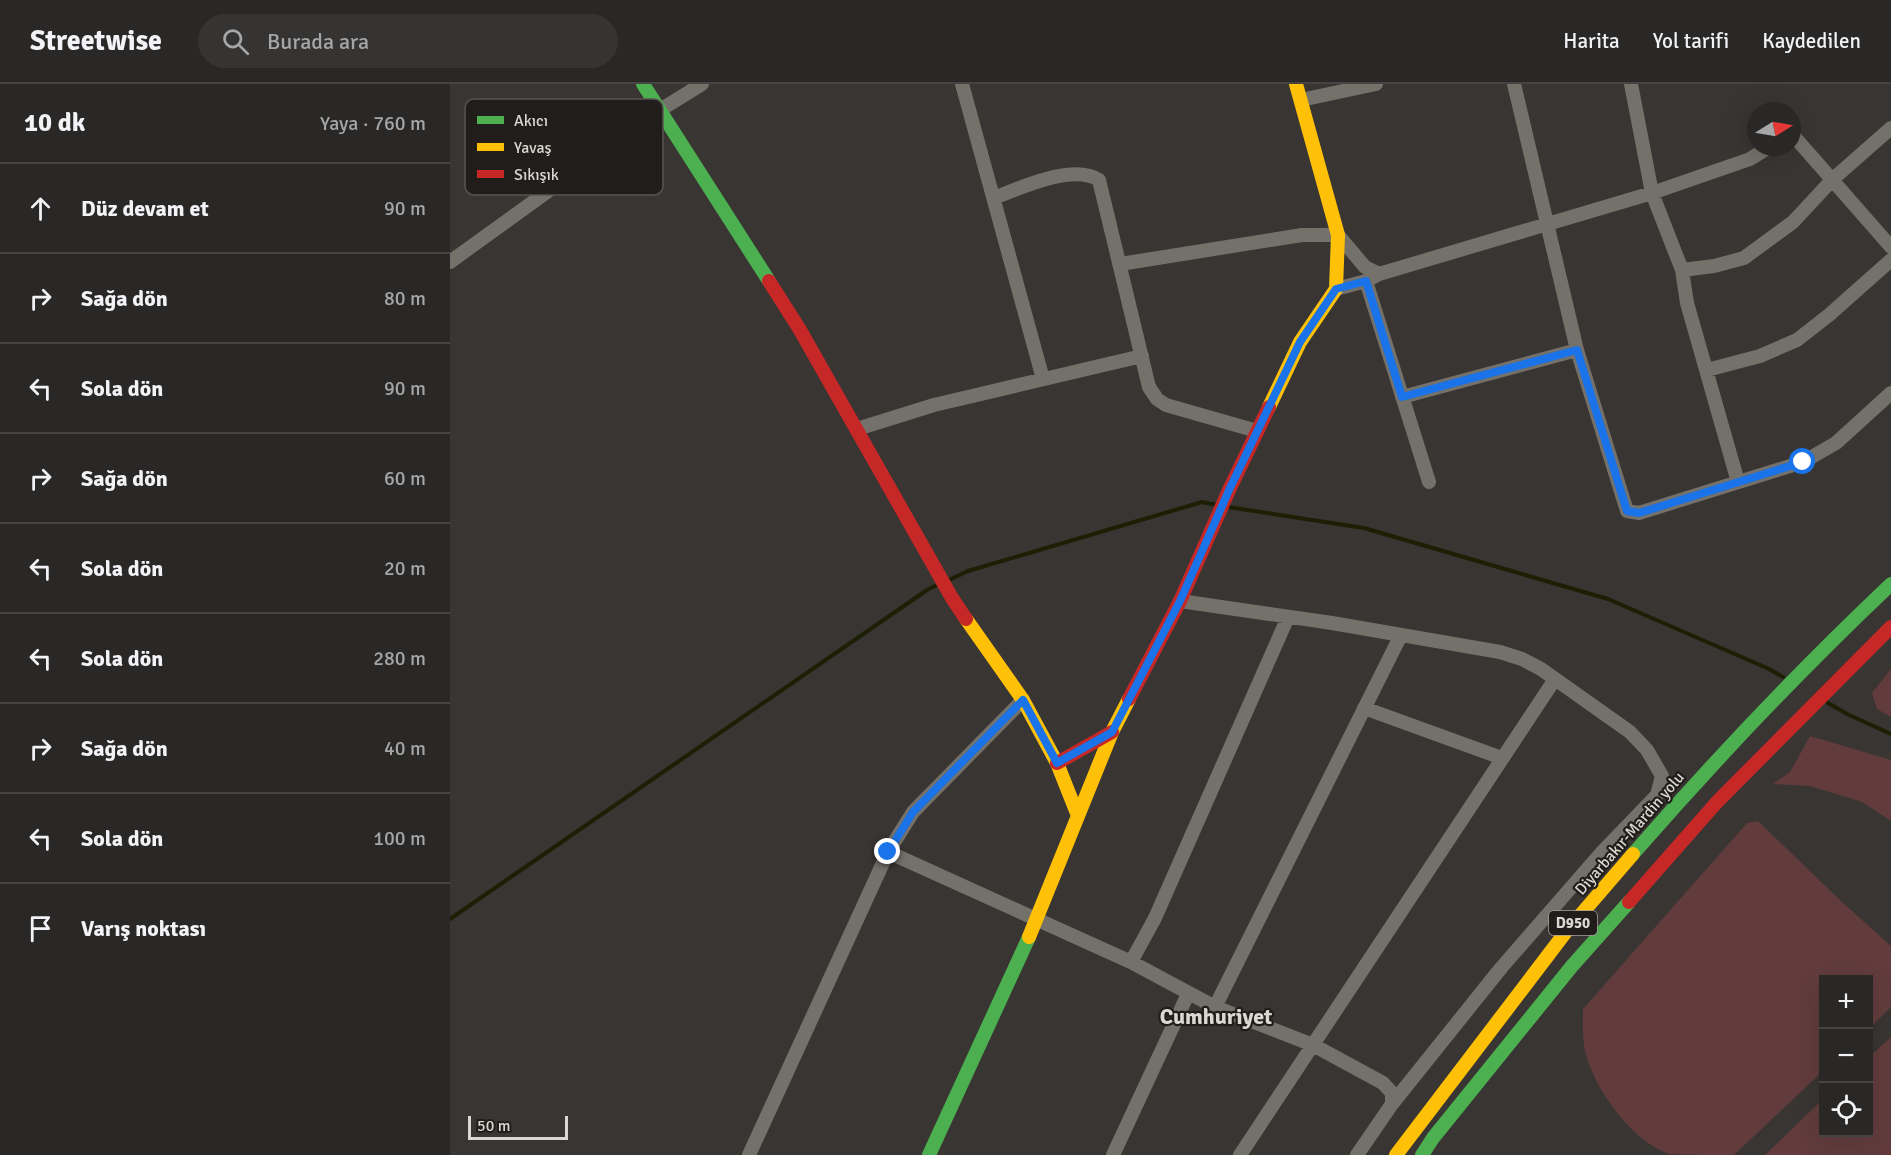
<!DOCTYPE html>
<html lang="tr">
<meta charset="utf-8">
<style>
:root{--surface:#2a2826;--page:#363432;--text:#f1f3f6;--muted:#a5a6a7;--line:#464443}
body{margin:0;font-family:Signika,sans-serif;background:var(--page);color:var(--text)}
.controls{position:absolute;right:18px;bottom:18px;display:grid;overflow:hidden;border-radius:0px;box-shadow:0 6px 24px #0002}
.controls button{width:54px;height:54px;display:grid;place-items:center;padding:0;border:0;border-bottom:2px solid var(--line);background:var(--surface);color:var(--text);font:30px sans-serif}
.compass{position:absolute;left:1297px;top:18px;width:54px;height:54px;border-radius:50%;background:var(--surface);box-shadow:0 6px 24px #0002;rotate:79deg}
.scale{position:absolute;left:18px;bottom:15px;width:100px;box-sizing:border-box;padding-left:6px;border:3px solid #dbd7d2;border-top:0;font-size:16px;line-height:21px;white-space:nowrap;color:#dbd7d2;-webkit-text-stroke:4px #201d1a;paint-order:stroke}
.stop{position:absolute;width:18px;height:18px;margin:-14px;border:4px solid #1a73e8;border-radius:50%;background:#fff}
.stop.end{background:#1a73e8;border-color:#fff;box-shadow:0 2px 6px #0008}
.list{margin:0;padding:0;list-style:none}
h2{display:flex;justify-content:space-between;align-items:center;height:78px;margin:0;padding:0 24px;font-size:26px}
h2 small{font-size:20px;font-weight:400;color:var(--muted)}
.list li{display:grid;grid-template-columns:39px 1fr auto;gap:18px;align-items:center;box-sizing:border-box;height:90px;padding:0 24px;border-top:2px solid var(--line)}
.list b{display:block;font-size:22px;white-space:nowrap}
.list em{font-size:20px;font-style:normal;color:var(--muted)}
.icon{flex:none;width:33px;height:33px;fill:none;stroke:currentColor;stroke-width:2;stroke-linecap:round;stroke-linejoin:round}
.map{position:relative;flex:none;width:1441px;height:1071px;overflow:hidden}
header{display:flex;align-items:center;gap:36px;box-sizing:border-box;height:84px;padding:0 30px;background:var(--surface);border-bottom:2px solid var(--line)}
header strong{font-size:28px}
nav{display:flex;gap:33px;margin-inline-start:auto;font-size:21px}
.search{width:420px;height:54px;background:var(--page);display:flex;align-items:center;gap:15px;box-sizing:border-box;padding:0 21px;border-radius:33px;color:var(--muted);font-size:22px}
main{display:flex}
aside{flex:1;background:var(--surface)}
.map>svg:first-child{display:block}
.green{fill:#623c3d}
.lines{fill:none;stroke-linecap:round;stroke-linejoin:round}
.stream{stroke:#1b1f04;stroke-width:4}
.street{stroke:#74706a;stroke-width:14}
.fast{stroke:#4caf50;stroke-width:14}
.slow{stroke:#ffc107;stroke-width:14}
.jam{stroke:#c62828;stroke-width:14}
.route{stroke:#1a73e8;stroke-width:8}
.labels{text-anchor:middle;stroke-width:4.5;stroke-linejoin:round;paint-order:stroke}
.shield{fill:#201d1a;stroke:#a39f9b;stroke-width:1.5}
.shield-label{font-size:15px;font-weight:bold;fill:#dbd7d2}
.street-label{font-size:16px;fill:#dbd7d2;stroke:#201d1a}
.district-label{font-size:22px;font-weight:bold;fill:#dbd7d2;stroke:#201d1a}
.key{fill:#201d1a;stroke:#585551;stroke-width:1.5}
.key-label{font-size:16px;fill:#dbd7d2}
</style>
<header>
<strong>Streetwise</strong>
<div class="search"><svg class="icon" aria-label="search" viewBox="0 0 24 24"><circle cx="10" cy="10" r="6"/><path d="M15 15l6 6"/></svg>Burada ara</div>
<nav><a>Harita</a><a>Yol tarifi</a><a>Kaydedilen</a></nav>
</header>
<main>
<aside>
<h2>10 dk<small>Yaya · 760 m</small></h2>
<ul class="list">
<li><svg class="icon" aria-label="ahead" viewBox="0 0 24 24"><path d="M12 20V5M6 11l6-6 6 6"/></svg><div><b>Düz devam et</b></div><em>90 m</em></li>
<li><svg class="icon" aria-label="right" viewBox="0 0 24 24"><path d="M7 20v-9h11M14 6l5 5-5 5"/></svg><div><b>Sağa dön</b></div><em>80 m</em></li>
<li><svg class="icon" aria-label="left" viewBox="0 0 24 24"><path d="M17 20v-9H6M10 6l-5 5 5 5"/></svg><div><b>Sola dön</b></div><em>90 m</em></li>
<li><svg class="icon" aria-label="right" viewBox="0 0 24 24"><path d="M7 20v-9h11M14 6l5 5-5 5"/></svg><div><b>Sağa dön</b></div><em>60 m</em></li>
<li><svg class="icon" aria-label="left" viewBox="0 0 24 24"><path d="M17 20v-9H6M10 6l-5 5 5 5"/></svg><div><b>Sola dön</b></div><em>20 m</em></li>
<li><svg class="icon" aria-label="left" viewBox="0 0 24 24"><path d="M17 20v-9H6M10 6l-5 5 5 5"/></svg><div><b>Sola dön</b></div><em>280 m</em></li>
<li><svg class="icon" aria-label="right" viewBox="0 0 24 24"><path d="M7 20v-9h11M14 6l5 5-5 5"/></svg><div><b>Sağa dön</b></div><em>40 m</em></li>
<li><svg class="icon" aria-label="left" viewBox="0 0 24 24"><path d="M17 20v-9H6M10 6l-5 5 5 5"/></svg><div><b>Sola dön</b></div><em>100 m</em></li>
<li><svg class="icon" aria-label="arrive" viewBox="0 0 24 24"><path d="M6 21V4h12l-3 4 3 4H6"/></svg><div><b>Varış noktası</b></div></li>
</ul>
</aside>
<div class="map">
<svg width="1441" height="1071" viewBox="0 0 1441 1071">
<rect width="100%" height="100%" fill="#383532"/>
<path class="green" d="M1441,585V633L1427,625L1422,609Z
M1360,652L1441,676V737L1412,718L1360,702L1323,700L1340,688Z
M1308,737L1392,818L1441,862V923L1419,945L1418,896H1374L1373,987L1284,1071C1270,1071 1230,1071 1219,1070C1183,1058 1146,1007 1136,971C1132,957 1133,940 1133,925L1297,739Z
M1441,953V1071H1315L1373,1015L1374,1048H1418L1419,973Z"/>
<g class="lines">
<path class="stream" d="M778,423L914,444L1158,515L1317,584L1333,593
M499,496L518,487L752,418L767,421
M1378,619L1399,631L1441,650
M0,835L477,506L487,501"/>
<path class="street" d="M512,0L593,295
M1064,0L1127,266L1177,427L1189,429L1353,378L1386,359L1441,309
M1181,0L1202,109L1232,186L1237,219L1288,398
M851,16L926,0
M1342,50L1441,163
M544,114C570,104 623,79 649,96L699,303L707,315L716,321L807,347
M0,178L210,26L252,0
M670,180L852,151H888L915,183L929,190
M1232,186L1264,182L1294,174L1343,138L1383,95L1441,44
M916,197L979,398
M886,205L916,197L929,190L1202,109L1300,75L1319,63
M1257,286L1310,272L1347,256L1379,231L1441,176
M952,313L1127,266
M407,345L484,321L692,272
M730,517L882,539L1050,568L1072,575L1091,585L1180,648L1197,666L1212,692L1207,711L1152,768L1051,884L942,1020
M914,624L1052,674
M438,768L681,878L765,923L863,961L933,999L942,1009V1020L907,1071
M681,878L705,834L838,533
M765,923L951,551
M299,1071L438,768L463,728L573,616
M663,1071L738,910
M790,1071L1105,595"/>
<path class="fast" d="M193,0L319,197
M1183,770C1265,676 1350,586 1441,500
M479,1071L579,853
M972,1071L983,1054L1122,882L1179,818"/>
<path class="slow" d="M819,323L850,258L886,205L888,151L846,0
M516,535L573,616L607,679L628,732
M579,853L662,648L679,615
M946,1071L1115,849L1183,770"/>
<path class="jam" d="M319,197L350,246L502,514L516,535
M679,615L730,517L780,404L819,323
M607,679L662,648
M1179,818L1267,718L1441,543"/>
</g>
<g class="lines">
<path class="route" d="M438,768L463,728L573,616L607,679L662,648L730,517L780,404L850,258L886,205L916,197L952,313L1127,266L1177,427L1189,429L1353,378"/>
</g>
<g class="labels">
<rect class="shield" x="1099" y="827" width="48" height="24" rx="4.5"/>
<g class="shield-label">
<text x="1123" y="844">D950</text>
</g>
<g class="street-label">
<text transform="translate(1179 749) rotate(-49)" y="6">Diyarbakır-Mardin yolu</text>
</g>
<g class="district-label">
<text x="766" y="940">Cumhuriyet</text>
</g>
</g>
<rect x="15" y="15" width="198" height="96" rx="9" class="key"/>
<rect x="27" y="32" width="27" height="8" fill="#4caf50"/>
<rect x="27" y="59" width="27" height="8" fill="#ffc107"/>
<rect x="27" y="86" width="27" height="8" fill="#c62828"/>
<g class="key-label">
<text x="64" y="42">Akıcı</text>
<text x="64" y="69">Yavaş</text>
<text x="64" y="96">Sıkışık</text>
</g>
</svg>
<div class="controls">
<button>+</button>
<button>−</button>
<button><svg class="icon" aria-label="locate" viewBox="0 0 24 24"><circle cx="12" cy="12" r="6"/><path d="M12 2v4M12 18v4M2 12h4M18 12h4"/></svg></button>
</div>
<svg class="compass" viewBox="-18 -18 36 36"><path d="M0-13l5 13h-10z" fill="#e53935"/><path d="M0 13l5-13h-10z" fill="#a5a6a7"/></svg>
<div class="scale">50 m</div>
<div class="stop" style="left:1353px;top:378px"></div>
<div class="stop end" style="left:438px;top:768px"></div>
</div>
</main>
